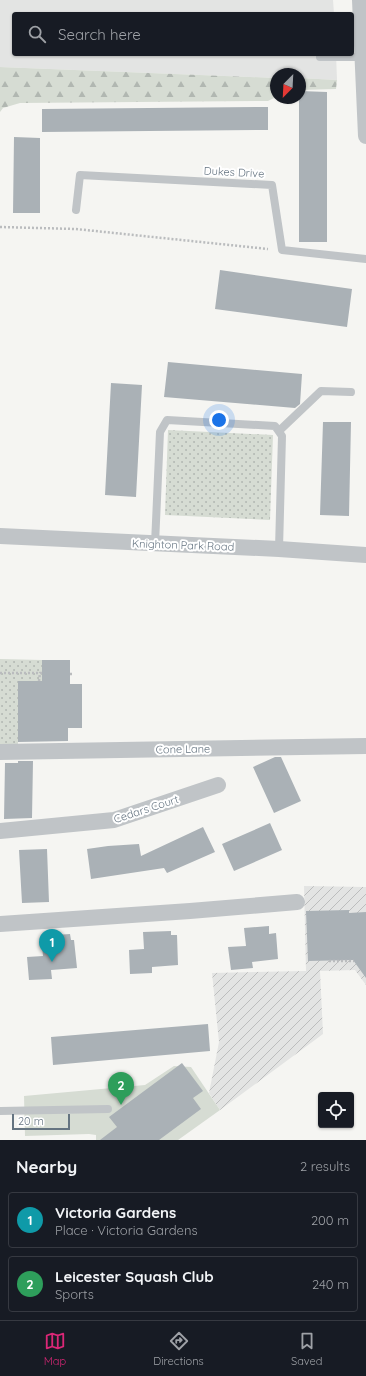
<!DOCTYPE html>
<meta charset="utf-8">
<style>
:root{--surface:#171b24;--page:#242831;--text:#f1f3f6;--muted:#9ea1a6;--line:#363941;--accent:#db2777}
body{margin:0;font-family:Quicksand,sans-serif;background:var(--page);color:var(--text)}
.controls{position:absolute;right:12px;bottom:12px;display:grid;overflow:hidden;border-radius:4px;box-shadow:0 1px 3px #0004}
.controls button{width:36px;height:36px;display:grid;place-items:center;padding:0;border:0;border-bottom:1px solid var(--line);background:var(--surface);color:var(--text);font:20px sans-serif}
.compass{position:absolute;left:270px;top:68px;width:36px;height:36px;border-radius:50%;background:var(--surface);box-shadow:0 1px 3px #0004;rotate:204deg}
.scale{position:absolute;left:12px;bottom:10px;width:58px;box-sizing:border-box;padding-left:4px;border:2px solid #657481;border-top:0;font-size:11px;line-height:14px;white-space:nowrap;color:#657481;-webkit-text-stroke:3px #fff;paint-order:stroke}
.you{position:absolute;left:219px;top:420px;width:14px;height:14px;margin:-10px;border:3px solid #fff;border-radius:50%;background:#1a73e8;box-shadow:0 0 0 6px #1a73e833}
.badge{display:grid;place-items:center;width:26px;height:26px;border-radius:50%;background:var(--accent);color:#fff;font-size:13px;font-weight:700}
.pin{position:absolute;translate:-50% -33px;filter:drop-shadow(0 1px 2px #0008)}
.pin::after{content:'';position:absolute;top:21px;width:14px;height:12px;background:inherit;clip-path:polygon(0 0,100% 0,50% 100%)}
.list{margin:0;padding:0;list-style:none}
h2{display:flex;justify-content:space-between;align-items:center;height:52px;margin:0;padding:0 16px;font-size:17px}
h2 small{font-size:13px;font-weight:400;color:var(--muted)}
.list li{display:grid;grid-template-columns:26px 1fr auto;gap:12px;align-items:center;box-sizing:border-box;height:56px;margin:0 8px 8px;padding:0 8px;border:1px solid var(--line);border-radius:4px}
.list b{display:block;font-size:15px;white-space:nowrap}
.list p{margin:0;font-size:13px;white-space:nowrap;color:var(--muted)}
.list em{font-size:13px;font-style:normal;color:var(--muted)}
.icon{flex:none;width:22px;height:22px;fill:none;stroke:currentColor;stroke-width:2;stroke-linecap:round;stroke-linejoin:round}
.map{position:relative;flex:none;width:366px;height:1140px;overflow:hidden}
.search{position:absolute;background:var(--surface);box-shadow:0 1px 3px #0004;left:12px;right:12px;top:12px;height:44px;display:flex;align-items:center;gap:10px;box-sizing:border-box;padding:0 14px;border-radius:4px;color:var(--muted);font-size:15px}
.sheet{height:180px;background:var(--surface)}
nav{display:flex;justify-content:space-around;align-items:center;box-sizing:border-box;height:56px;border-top:1px solid var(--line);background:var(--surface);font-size:11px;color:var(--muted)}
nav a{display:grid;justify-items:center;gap:2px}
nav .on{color:var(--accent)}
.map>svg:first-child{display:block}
.built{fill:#e3e4e3}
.industrial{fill:url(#industrial-furrows)}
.grass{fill:url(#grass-dots)}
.forest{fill:url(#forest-firs)}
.park{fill:#d6dcd3}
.building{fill:#aab1b6}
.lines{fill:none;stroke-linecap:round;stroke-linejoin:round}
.path{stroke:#babcbe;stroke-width:2.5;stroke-dasharray:2 2;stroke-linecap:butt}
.service{stroke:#c0c4c7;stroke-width:8}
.minor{stroke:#c0c4c7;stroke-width:16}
.labels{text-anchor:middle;stroke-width:4;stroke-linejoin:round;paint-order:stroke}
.street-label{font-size:11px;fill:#657481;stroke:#fff}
</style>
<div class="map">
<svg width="366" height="1140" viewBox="0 0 366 1140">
<defs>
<pattern id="industrial-furrows" width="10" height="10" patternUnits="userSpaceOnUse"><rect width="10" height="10" fill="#e3e4e3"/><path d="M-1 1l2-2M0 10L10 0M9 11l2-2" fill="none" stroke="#bcbdbd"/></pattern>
<pattern id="grass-dots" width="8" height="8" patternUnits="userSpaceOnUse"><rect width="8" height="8" fill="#d6dcd3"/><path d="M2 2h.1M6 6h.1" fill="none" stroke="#b1b7b1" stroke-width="1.8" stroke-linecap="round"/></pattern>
<pattern id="forest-firs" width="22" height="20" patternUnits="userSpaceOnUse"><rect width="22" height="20" fill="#d6dcd3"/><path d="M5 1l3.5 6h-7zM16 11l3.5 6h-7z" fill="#b1b7b1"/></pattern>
</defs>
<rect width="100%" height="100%" fill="#f5f5f2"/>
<path class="built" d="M0,0H333L334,14H14V54H336L337,80L300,78V74H276V78L0,67Z"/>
<path class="industrial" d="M304,886L366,887V985L355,970L320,971L323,1034L220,1110L209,1093L219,1042L212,973L306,971Z"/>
<path class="grass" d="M168,430L273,435L270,520L165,515Z
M0,659L42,660V681H18V745H0Z"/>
<path class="forest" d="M0,67L276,78V97L268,101L20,103L3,108L0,112Z
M300,78L337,80L336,89L300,90Z"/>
<path class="park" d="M174,1066L191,1067L220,1110L178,1140H96V1135L89,1134L25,1136L24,1096L145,1085Z"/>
<path class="building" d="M300,91L327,92V242H299V98H300Z
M268,107V130L42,132V109Z
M14,137L40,138V213H13Z
M220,270L352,289L347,327L215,309Z
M168,362L302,374L300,404L295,408L164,397Z
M111,383L142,385L136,497L105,495Z
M323,422H351L349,516L320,515Z
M42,660H70V684H82V728H68V741L18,742V681H42Z
M275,757H281L301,801L274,813L253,767Z
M18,761H33L32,818L4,819L5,763H18Z
M270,823L282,850L234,871L222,844Z
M203,827L215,852L167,873L164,868L91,879L87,849L108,846L139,844L141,856Z
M47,849L49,902L22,903L19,850Z
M349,910V913L366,912V978L353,960L308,961L306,911Z
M269,926V934L276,933L278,959L252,962L253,968L231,970L228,947L246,946L244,928Z
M171,931V935H177L178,965L152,967V973L130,974L129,950L144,949L143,932Z
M70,934L71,940H74L77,968L51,970L52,979L29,980L27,957L43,956L41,936Z
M208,1024L210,1051L53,1065L51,1037Z
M182,1063L203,1091L193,1098L201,1109L159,1140H100L117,1127L109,1117Z"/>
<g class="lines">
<path class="path" d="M0,227L76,229L268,249
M0,673H40
M70,674H72
M39,681L40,673H42
M329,961H354"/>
<path class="service" d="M320,57H362
M76,210L80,175L272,185L282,250L366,259
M279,431L321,391L351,392
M155,544L160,432L167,420L275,426L282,436L279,549
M0,1111L108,1109"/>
<path class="minor" d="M360,0L366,136
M0,536L279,549L366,555
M0,752L366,746
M0,831L114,820L218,785
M0,924L190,911L297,902"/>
</g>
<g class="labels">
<g class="street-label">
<text transform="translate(234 172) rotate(3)" y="4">Dukes Drive</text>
<text transform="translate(183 545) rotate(2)" y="4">Knighton Park Road</text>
<text transform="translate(183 749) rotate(-1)" y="4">Cone Lane</text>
<text transform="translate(146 809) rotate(-18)" y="4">Cedars Court</text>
</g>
</g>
</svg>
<div class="controls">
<button><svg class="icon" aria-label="locate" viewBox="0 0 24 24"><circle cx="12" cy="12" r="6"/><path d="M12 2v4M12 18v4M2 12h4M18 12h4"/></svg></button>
</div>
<svg class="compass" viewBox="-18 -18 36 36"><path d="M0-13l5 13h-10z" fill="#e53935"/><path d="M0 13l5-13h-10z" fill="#9ea1a6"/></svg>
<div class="scale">20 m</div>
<div class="you"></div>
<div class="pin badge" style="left:52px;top:962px;background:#0f9aa8">1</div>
<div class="pin badge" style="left:121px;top:1105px;background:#2e9e5b">2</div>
<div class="search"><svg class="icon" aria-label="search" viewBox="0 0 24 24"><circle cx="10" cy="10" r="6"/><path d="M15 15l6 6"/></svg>Search here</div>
</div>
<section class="sheet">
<h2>Nearby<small>2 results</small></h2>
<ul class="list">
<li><span class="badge" style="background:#0f9aa8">1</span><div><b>Victoria Gardens</b><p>Place · Victoria Gardens</p></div><em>200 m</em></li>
<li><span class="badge" style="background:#2e9e5b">2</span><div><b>Leicester Squash Club</b><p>Sports</p></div><em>240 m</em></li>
</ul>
</section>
<nav>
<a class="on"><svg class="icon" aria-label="map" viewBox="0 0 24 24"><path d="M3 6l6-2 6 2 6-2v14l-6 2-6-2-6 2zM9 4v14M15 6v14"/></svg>Map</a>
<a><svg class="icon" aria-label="directions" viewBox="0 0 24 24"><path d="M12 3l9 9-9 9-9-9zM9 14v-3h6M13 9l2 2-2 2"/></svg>Directions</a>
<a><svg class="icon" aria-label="saved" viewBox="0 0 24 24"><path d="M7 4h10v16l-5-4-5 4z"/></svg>Saved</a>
</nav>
